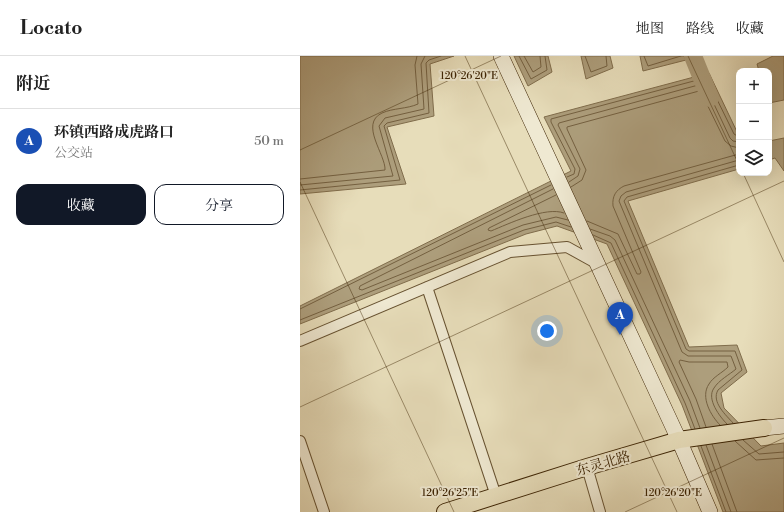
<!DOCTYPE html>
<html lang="zh">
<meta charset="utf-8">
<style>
:root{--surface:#fff;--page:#f6f6f6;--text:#222;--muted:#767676;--line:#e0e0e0;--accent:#111827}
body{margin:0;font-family:"Libre Bodoni","Noto Serif SC",serif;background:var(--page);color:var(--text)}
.controls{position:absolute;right:12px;top:12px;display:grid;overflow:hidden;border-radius:8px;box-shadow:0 4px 16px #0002}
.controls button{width:36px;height:36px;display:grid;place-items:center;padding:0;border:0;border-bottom:1px solid var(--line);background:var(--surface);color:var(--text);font:20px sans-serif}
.you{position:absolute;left:247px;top:275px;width:14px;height:14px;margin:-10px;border:3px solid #fff;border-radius:50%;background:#1a73e8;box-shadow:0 0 0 6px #1a73e833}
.badge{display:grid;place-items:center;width:26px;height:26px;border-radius:50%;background:var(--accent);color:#fff;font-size:13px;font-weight:700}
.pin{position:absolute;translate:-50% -33px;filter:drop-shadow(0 1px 2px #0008)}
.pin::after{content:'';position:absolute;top:21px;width:14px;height:12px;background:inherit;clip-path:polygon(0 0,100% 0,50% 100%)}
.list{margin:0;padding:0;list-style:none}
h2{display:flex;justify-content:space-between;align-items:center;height:52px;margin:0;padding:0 16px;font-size:17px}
h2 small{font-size:13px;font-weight:400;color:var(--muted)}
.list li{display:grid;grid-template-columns:26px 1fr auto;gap:12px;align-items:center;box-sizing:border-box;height:64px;padding:0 16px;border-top:1px solid var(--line)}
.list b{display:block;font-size:15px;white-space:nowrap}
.list p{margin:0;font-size:13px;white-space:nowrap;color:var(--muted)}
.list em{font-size:13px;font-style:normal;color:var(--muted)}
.actions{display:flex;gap:8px;padding:12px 16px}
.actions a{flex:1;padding:9px 0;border:1px solid var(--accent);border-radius:12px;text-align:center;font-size:14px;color:var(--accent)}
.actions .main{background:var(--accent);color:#fff}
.icon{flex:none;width:22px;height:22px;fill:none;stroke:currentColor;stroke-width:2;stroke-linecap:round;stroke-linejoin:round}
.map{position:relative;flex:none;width:484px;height:456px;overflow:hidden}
header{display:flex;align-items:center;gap:24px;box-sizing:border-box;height:56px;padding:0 20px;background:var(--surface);border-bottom:1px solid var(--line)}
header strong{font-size:19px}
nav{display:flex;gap:22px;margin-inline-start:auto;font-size:14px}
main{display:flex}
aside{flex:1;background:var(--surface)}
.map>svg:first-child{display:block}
.water{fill:#ad9e7c;stroke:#806d4c}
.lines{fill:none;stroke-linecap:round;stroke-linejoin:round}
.shore{stroke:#746040;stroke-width:1}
.river{stroke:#ad9e7c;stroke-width:18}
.street-casing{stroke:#675231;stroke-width:12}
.secondary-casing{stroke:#3c2303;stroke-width:16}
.primary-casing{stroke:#3c2303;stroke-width:18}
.street{stroke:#efe9d2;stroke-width:10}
.secondary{stroke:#efe9d2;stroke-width:15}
.primary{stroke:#e7ddba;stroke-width:16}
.ticks{fill:none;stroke:#3c2303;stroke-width:1;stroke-opacity:0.45}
.labels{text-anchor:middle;stroke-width:4;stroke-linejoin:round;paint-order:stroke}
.street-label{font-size:14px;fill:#3c2303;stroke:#efe9d2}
.ticks-label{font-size:10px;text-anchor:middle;fill:#3c2303;stroke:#efe9d2;stroke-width:4;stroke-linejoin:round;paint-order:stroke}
</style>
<header>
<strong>Locato</strong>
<nav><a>地图</a><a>路线</a><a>收藏</a></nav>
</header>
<main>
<aside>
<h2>附近<small></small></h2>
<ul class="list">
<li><span class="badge" style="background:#1a4fb4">A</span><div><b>环镇西路成虎路口</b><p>公交站</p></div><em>50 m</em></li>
</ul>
<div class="actions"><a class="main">收藏</a><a>分享</a></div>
</aside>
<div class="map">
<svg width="484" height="456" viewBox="0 0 484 456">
<rect width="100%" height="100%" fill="#e7ddba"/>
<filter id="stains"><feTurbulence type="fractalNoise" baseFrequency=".005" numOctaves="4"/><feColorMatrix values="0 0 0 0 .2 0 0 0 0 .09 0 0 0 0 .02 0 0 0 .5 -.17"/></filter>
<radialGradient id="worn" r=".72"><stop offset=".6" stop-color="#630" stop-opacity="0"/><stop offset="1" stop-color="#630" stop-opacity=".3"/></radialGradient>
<path class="water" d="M0,0H154L130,8L134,60L87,71L106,128L0,138Z
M214,0H248L252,16L228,30Z
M281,0H310L313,12L286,23Z
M340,0H384L386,4L343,15Z
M473,0H484V44L469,47V15H459L457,8Z
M409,17L439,80V113L328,145L389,291L437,289L447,316L421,337L424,352L461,390L484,387V456H423L382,349L307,188L257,170L226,178L0,268V250L271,115L244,61Z
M484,82V115L475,102L469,104V85Z"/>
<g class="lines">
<path class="shore" d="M219,0L231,23L247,14L245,0
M224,0L233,16L241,11L240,0
M285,0L291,16L307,10L306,0
M344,0L348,10L381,0
M267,121L274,118L275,113L251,66V63L405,22L407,23L434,78L439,81
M0,123L85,114C86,99 59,68 82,57C93,52 107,53 118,48L115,9L117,0
M269,126L278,120L280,113L258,69L259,67L402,28L405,29L430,82L433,85L439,86
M0,129L93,120L79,70L85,62L124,53L121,8L125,0
M271,131L282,124L286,114L267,73V71L399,35L401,36L425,85L431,90L439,92
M253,133L60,230L59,233L62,234L223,169L256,161L268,164
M0,134L100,124L84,70L87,67L129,57L126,7L129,4L141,0
M256,139L189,172L188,174L191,175C208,168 246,150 264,157
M287,165L318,178L337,218H340L341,216L313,150C312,140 316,134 324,130L439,98
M290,173L310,180L315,184L390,345L400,372
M293,179L311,187L385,347L395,373
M0,253L251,129
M0,264L224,174L256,166L271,171
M433,367C426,359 411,346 418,334L442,314L435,295H389L386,293L324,145L327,141L439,109
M427,368C420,361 406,343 414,332C419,324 429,319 436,313L431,300H388L382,296L319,145L321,140L326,136L439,104
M406,371L396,343L379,306L380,304L389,306H427L428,311C422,317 413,321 409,328C400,341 411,360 420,369
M443,384L459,398L484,396
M435,385L456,404L484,402
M412,388L437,456
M406,389L431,456
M401,390L426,456"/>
<path class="river" d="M393,0L410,42"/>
<g class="street-casing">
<path id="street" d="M127,231L196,440
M0,285L210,196L267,191L296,207
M0,385L24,456
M287,411L300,456"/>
</g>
<g class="secondary-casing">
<path id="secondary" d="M201,0L379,384L410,456
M464,372L484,370"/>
</g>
<g class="primary-casing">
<path id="primary" d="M145,456L287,411L379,384L464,372"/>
</g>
<use href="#street" class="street"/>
<use href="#secondary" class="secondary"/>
<use href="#primary" class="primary"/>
</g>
<path class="ticks" d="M165,0L377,456M388,0L439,109M0,94L201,0M443,117L484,206M0,126L154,456M0,351L484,125M325,456L484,382"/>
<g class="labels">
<g class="street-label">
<text transform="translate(303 407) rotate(-16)" y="5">东灵北路</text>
</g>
</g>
<g class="ticks-label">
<text x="169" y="23">120°26'20"E</text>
<text x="150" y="440">120°26'25"E</text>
<text x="373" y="440">120°26'20"E</text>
</g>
<rect width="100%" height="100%" filter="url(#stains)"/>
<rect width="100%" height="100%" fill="url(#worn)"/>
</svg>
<div class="controls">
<button>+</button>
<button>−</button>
<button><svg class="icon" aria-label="layers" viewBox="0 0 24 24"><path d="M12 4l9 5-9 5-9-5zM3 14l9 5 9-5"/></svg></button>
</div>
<div class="you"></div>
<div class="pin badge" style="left:320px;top:279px;background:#1a4fb4">A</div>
</div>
</main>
